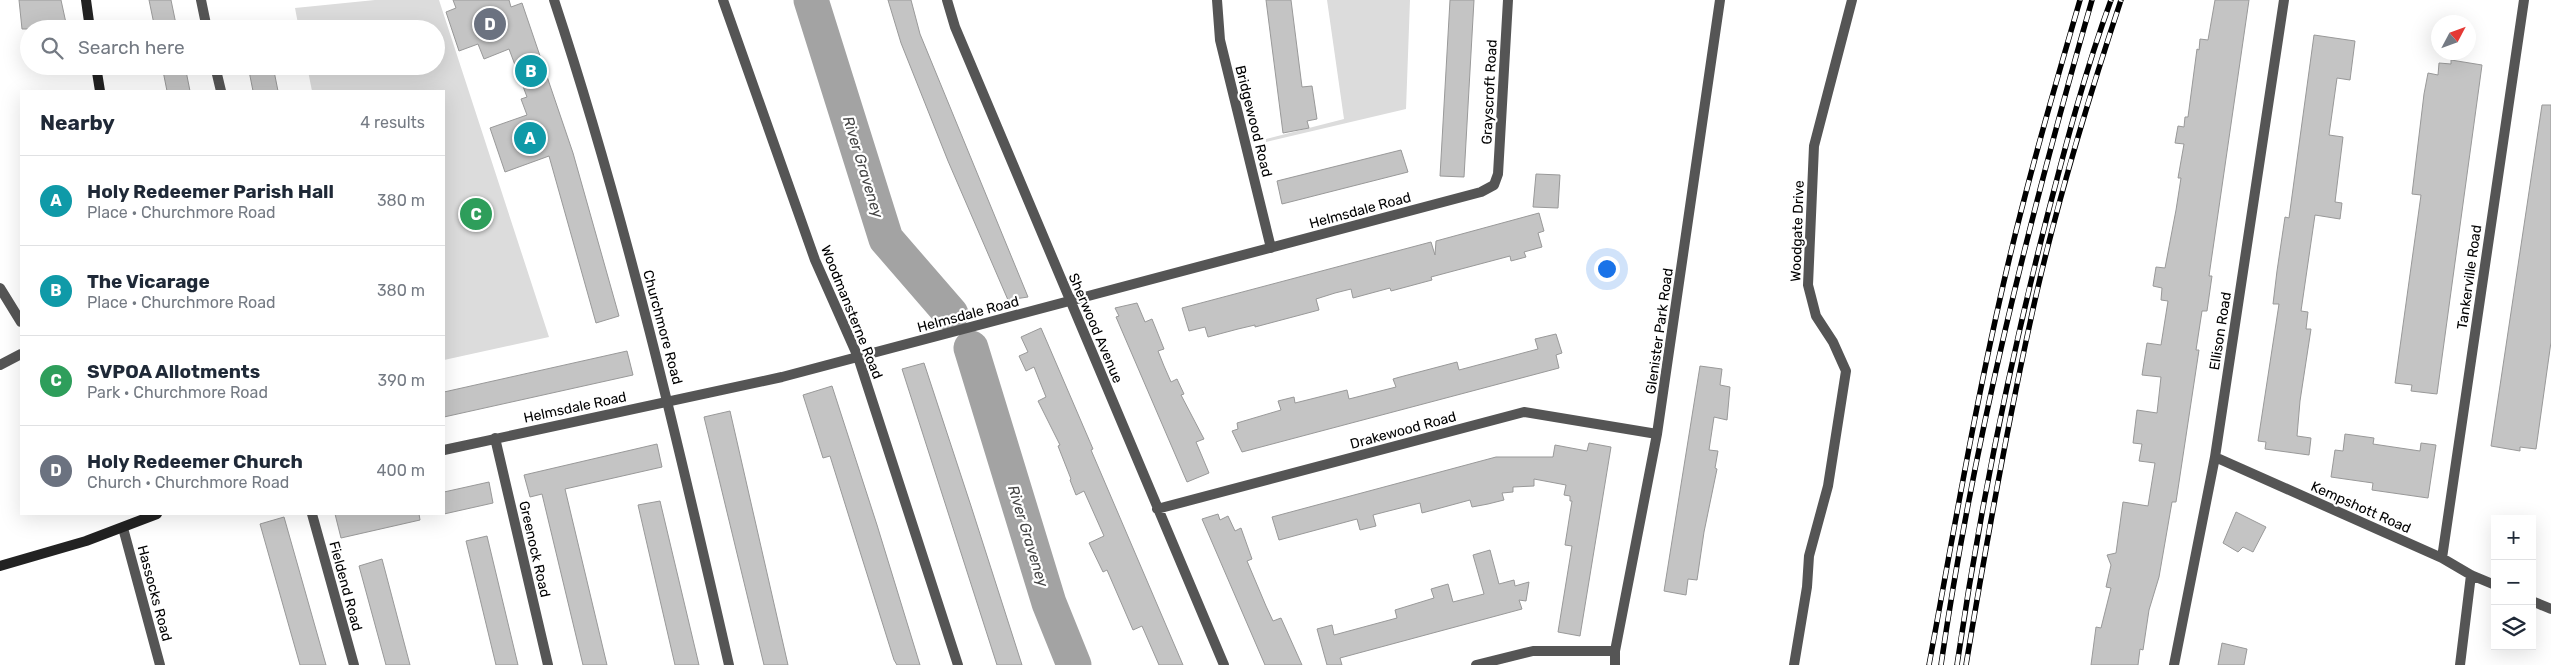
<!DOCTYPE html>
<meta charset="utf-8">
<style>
:root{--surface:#fff;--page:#f2f2f3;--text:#1f2937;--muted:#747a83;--line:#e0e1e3;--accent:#db2777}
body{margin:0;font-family:Rubik,sans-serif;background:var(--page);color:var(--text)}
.controls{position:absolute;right:15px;bottom:15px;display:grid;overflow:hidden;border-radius:0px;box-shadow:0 5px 20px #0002}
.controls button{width:45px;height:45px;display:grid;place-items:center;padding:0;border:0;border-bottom:1px solid var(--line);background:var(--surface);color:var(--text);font:25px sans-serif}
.compass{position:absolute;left:2431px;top:15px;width:45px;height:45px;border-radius:50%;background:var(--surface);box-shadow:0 5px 20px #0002;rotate:49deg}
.you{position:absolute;left:1606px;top:268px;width:18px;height:18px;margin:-12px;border:4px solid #fff;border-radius:50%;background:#1a73e8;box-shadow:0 0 0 8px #1a73e833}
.badge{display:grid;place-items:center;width:32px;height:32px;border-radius:50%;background:var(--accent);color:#fff;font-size:16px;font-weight:700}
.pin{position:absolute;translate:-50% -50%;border:2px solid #fff;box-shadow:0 1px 5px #0006}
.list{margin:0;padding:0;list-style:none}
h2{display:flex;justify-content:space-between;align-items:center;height:65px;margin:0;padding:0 20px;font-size:21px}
h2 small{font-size:16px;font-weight:400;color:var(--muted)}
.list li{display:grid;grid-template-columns:32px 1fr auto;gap:15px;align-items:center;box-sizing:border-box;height:90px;padding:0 20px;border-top:1px solid var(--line)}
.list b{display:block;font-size:19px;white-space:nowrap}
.list p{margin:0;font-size:16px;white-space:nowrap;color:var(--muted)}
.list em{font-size:16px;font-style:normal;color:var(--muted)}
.icon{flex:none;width:28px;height:28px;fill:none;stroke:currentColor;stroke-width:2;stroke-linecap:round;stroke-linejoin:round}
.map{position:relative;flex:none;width:2551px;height:665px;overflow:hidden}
.search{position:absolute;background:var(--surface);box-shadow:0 5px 20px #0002;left:20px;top:20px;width:425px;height:55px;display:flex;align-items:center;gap:12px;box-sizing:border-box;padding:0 18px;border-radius:28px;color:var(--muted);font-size:19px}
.panel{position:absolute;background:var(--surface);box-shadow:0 5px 20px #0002;left:20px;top:90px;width:425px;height:425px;border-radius:0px}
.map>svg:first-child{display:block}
.green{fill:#dcdcdc}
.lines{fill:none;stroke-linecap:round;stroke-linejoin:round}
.river{stroke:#a3a3a3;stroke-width:35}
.building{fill:#c4c4c4;stroke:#999}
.minor{stroke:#555;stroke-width:10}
.secondary{stroke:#222;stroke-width:10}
.rail-casing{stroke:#000;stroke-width:5.5}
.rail{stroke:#fff;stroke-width:4;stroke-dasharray:11;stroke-linecap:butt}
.labels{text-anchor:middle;stroke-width:4.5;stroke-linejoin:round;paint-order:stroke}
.street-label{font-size:14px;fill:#000;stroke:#fff}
.water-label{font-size:15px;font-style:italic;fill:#444;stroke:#fff}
</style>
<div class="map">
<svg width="2551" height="665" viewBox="0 0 2551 665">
<rect width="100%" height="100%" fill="#fff"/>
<path class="green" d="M375,0H439L549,337L444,360V91H312L307,66H436V29H299L295,8Z
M1327,0H1410L1406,109L1266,142V139L1344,119Z"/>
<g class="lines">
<path class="river" d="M811,0L886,239L951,314
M971,348L1049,603L1074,665"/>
</g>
<path class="building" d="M19,0H61L66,23L42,29H22Z
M149,0H171L177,29H155Z
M453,0H509L511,7L522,3L573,153L619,316L596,323L549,156L505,172L490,128L527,115L521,99L527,97L509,49L484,59L478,44L459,51L446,12L456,8Z
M888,0H911L920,34L1028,297L1008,300L948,161L901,43Z
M1266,0H1291L1302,87L1312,86L1317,119L1307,121L1309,128L1283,133Z
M1450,0H1474L1464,177L1440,176Z
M2215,0H2249L2209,276H2212L2207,311H2202L2196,350H2199L2176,502H2172L2159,577L2149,610L2143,650L2140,649L2138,665H2091L2096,627L2101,628L2111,588L2106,587L2111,565L2107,555L2116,553L2123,502L2148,506L2155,463L2139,461L2142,444L2133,443L2137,410L2157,413L2161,377L2142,375L2147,343L2161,345L2168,301L2161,300L2162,288L2153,286L2156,267L2165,268L2176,210L2181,178H2178L2184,144L2175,143L2178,126L2184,127L2185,117H2188L2197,49L2199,50L2200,39L2208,40Z
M2314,35L2355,41L2350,80L2337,78L2329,135L2343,137L2335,202L2342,203L2340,219L2315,215L2301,311L2308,312L2306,329H2311L2300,401L2297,436L2311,438L2309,455L2265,449L2266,442L2258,441L2279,304H2273L2277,271L2285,217L2289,218Z
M2451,60L2482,65L2437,394L2411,391L2412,385L2395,383L2421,195L2412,194L2424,94L2428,73L2438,75L2439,63L2451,64Z
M162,66H185L190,91H167Z
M248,66H273L278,91H253Z
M2542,105H2551V342L2536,449L2520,447V451L2491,446Z
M1401,150L1408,172L1282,204L1277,181Z
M1536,174L1560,175L1558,208L1533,207Z
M1539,213L1544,231L1538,233L1542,247L1524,252L1526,257L1511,261L1510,256L1431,277L1432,280L1391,291L1390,288L1353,298L1351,289L1335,293L1316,299L1319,310L1255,327V325L1238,329L1208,337L1205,327L1189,331L1182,308L1431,242L1435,255L1436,241Z
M1137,303L1145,322L1152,319L1164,349L1158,351L1164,366L1171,382L1177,379L1184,394L1181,395L1204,439L1196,442L1209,473L1187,482L1116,317L1119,316L1115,308Z
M1041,328L1093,449L1091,450L1183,665H1159L1142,626L1133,630L1107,570L1103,572L1089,543L1104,536L1084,491L1076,495L1070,480L1071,479L1058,446L1060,445L1038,401L1046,397L1034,367L1026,371L1019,356L1028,352L1021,337Z
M1556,334L1562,353L1556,355L1559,368L1242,452L1232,431L1238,429L1237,423L1281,410L1278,401L1294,397L1295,403L1347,390L1349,399L1396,387L1393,379L1400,377L1457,362L1459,370L1538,349L1535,339Z
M627,351L633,375L444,417V392Z
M924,363L971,506L1022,665H997L902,369Z
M1700,366L1722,369L1720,385L1730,387L1727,420L1714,417L1709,450L1718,451L1715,468L1717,469L1704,532L1697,580L1688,579L1686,595L1664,591Z
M832,386L877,525L920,665H897L894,660L830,456L823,458L803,395Z
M730,411L788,665H764L704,417Z
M2345,434L2374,438L2373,444L2420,451L2421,443L2436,445L2428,498L2372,490L2373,483L2331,477L2335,450L2343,451Z
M1589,443L1611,447L1580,636L1558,632L1572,546L1565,545L1572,501H1570V496L1564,495L1566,485L1534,479V486L1513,487V492L1502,493L1504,500L1488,504L1472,507L1470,500L1422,513L1420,503L1373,515L1376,526L1360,530L1357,519L1279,540L1272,517L1496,457H1553L1555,445L1587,451Z
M657,444L662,467L565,489L607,665H583L542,494L530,497L524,475Z
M489,482L493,503L444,514V492Z
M660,501L699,665H675L638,505Z
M2236,512L2266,527L2253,552L2243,547L2238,552L2223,543Z
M335,514H419L420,520L341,538Z
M1218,514L1220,520L1228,516L1235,531L1241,528L1252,559L1247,561L1266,606L1273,621L1281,618L1302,665H1265L1202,519Z
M284,517L326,665H300L260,524Z
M487,536L518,665H496L466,541Z
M1490,550L1499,584L1514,580L1515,586L1529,582L1526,601L1519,600L1522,609L1340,658L1342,665H1327L1317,629L1332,625L1334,635L1397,618L1395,610L1434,598L1431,589L1448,584L1453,602L1484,594L1473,555Z
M382,559L410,665H386L359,566Z
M2222,643L2247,649L2244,665H2218Z"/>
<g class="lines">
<path class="minor" d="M201,0L207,29
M554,0C626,218 678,442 729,665
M723,0L815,260L858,357L958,665
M947,0L955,27L1224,665
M1217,0L1220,40L1271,248
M215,66L221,91
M0,288L21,322
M0,365L21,354
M495,438L548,665
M444,450L782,377L1481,192L1494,185L1498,174L1508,0
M2215,457L2442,558L2471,575L2495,585
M1157,509L1524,412L1657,434
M312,514L354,665
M123,528L160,665
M2442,558L2524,0
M2532,601L2551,609
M1476,665L1533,651H1615
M1615,665V651L1657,434L1720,0
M1794,665L1807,587L1809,556L1828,486L1846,371L1833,342L1816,316L1808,285L1814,146L1852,0
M2174,665L2215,457L2284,0
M2460,665L2471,575"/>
<path class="secondary" d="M86,0L90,29
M96,66L100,91
M0,566L86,541L157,514"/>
<g class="rail-casing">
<path id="rail" d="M1929,665C1954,530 1977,394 2009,260C2030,172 2055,86 2080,0
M1941,665C1974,438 2029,220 2092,0
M1957,665C1979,514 2009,365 2047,217C2066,144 2085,71 2111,0
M1966,665C1985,551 2005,437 2030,323C2053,214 2086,106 2121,0"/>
</g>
<use href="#rail" class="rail"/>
</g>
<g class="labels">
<g class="street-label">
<text transform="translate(1489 92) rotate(-87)" y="5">Grayscroft Road</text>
<text transform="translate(1254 121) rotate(76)" y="5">Bridgewood Road</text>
<text transform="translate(1360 210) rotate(-15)" y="5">Helmsdale Road</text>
<text transform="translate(1797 231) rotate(-88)" y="5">Woodgate Drive</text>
<text transform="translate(2469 277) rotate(-82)" y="5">Tankerville Road</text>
<text transform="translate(852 312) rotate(68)" y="5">Woodmansterne Road</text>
<text transform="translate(968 314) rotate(-15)" y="5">Helmsdale Road</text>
<text transform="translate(663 327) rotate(75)" y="5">Churchmore Road</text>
<text transform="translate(1096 328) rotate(67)" y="5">Sherwood Avenue</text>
<text transform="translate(1659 331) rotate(-82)" y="5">Glenister Park Road</text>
<text transform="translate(2220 331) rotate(-81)" y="5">Ellison Road</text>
<text transform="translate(575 407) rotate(-12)" y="5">Helmsdale Road</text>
<text transform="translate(1403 430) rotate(-15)" y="5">Drakewood Road</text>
<text transform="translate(2361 507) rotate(24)" y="5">Kempshott Road</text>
<text transform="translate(535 549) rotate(77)" y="5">Greenock Road</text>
<text transform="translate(346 586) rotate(75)" y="5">Fieldend Road</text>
<text transform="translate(155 593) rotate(75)" y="5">Hassocks Road</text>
</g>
<g class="water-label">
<text transform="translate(863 167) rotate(73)" y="5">River Graveney</text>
<text transform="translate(1028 536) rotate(73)" y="5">River Graveney</text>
</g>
</g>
</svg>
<div class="controls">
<button>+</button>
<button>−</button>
<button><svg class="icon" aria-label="layers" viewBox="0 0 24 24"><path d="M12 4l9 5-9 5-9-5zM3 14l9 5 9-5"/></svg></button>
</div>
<svg class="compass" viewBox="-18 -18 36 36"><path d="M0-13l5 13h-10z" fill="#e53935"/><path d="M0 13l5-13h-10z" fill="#747a83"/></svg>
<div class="you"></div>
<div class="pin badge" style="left:530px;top:138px;background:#0f9aa8">A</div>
<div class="pin badge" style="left:531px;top:71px;background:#0f9aa8">B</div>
<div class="pin badge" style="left:476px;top:214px;background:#2e9e5b">C</div>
<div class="pin badge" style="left:490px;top:24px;background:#6b7280">D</div>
<div class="search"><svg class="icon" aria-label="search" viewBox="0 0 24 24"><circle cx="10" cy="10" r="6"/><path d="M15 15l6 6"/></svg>Search here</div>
<section class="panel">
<h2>Nearby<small>4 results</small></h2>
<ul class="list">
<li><span class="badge" style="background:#0f9aa8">A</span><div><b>Holy Redeemer Parish Hall</b><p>Place · Churchmore Road</p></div><em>380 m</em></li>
<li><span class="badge" style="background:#0f9aa8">B</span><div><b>The Vicarage</b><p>Place · Churchmore Road</p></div><em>380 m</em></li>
<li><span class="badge" style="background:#2e9e5b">C</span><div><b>SVPOA Allotments</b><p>Park · Churchmore Road</p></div><em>390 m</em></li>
<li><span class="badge" style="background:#6b7280">D</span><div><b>Holy Redeemer Church</b><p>Church · Churchmore Road</p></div><em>400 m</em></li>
</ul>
</section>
</div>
